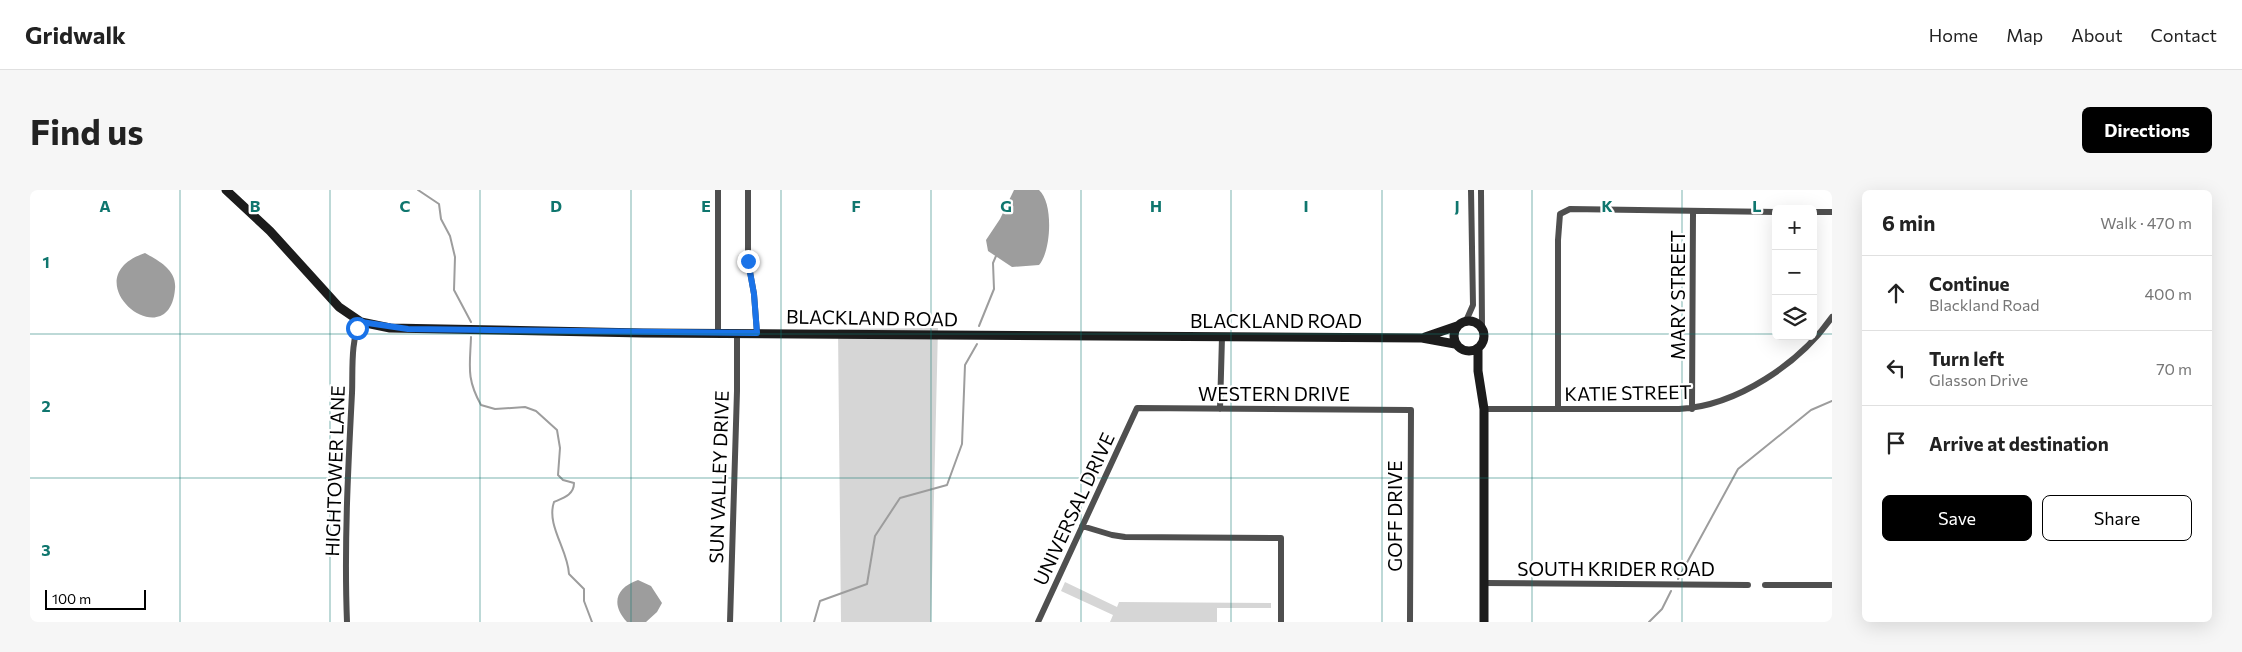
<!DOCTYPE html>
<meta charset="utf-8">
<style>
:root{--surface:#fff;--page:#f6f6f6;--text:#222;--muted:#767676;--line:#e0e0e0;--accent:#000}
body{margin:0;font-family:Commissioner,sans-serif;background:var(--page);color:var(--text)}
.controls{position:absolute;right:15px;top:15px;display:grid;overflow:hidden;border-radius:8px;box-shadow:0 5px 20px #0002}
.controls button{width:45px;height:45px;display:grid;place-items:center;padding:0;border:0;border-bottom:1px solid var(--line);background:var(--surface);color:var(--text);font:25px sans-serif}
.scale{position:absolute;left:15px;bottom:12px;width:101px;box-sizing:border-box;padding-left:5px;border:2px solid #000;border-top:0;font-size:14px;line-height:18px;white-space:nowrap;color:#000;-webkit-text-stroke:4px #fff;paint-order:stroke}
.stop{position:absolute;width:15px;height:15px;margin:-11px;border:4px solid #1a73e8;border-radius:50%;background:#fff}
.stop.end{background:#1a73e8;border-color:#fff;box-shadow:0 1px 5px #0008}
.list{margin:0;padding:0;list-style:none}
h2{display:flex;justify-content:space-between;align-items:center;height:65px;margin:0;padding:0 20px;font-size:21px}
h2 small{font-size:16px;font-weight:400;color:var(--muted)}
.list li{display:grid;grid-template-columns:32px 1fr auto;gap:15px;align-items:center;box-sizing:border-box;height:75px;padding:0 20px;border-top:1px solid var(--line)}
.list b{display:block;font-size:19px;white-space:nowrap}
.list p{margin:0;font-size:16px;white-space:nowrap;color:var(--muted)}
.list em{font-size:16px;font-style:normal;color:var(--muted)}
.actions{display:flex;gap:10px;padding:15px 20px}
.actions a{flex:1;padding:11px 0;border:1px solid var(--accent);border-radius:8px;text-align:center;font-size:18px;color:var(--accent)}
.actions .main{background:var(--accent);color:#fff}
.icon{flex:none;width:28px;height:28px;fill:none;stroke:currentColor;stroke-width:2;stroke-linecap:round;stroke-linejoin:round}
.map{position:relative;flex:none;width:1802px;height:432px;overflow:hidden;border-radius:8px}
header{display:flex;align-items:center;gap:30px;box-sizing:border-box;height:70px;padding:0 25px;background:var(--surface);border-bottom:1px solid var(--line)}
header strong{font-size:24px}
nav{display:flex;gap:28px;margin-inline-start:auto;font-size:18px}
.intro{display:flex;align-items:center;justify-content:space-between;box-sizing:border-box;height:120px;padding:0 30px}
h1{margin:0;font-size:35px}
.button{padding:12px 22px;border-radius:8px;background:var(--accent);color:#fff;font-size:18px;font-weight:700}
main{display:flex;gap:30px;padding:0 30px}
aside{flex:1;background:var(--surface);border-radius:8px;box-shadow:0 5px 20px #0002}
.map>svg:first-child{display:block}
.green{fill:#d6d6d6}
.water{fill:#9d9d9d}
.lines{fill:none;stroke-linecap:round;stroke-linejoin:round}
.stream{stroke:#9d9d9d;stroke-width:2}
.street{stroke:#4f4f4f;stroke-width:6}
.secondary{stroke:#1c1c1c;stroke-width:9}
.route{stroke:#1a73e8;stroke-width:6}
.grid{fill:none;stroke:#0f766e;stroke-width:1;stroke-opacity:0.55}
.labels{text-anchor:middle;stroke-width:4.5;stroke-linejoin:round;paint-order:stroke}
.street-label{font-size:19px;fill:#000;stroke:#fff}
.grid-label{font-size:16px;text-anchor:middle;font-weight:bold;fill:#0f766e;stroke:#fff;stroke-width:4.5;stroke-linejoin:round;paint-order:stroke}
</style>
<header>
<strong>Gridwalk</strong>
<nav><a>Home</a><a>Map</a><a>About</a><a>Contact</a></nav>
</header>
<div class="intro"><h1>Find us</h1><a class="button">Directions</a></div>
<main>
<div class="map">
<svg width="1802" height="432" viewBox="0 0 1802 432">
<rect width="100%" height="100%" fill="#fff"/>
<path class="green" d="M908,138L901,432H811L808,139Z
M1035,392L1087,417L1089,412L1241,413V418H1187V432H1080L1083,425L1031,401Z"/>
<path class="water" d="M984,0H1009C1024,13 1021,62 1009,75L982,77L958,61L956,50L970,29Z
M115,63C129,71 147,80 145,99C139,170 39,89 115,63Z
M608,390L621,396L632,413L627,422L616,432H597C581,415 585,398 608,390Z"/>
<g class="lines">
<path class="stream" d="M388,0L409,14L411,29L420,46L425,67L424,100L441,132
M949,136L964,99L963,73L966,66
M441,147C440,176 436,188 451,215L465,219L495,217L506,221L527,240L530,258L528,285L533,290L544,293C544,305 533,308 524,312C516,335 538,360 539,384L554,399V411L562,432
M1648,389L1708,279L1781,220L1802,211
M784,432L790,411L837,394L845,346L870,308L917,295L932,254L935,175L947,154
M1619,432L1632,419L1641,401"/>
<path class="street" d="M718,0V71L724,104L727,143
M1451,0L1452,137
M1783,22H1802
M1436,131L1443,115L1441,0
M688,143V0
M1190,219L1192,147
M1454,219H1649C1707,216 1770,173 1802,127
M1528,219V50L1530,24L1540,19L1746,22
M1662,219L1663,21
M1052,336L1082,345L1095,347L1251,348V432
M1454,393L1718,395
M1735,395H1802
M317,432C314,356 318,279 322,203C323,184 320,148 331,132
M700,432L707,201V143
M1008,432L1107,218L1381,220L1380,432"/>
<path class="secondary" d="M196,0L240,41L309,117L331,132L360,138L613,143L1392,148L1425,154
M1424 146a15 15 0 1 1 30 0a15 15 0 1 1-30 0Z
M1395,147L1427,136
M1448,158V181L1454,219V432"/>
</g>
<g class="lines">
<path class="route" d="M327,138L331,132L378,139L727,143L724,104L718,71"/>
</g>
<path class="grid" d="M150,0V432M300,0V432M450,0V432M601,0V432M751,0V432M901,0V432M1051,0V432M1201,0V432M1352,0V432M1502,0V432M1652,0V432M0,144H1746M1783,144H1802M0,288H1802"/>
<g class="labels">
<g class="street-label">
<text transform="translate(1648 105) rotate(-90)" y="7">MARY STREET</text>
<text transform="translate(842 128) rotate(1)" y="7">BLACKLAND ROAD</text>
<text x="1246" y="138">BLACKLAND ROAD</text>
<text transform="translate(1598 203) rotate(-1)" y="7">KATIE STREET</text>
<text x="1244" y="211">WESTERN DRIVE</text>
<text transform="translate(305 281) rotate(-88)" y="7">HIGHTOWER LANE</text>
<text transform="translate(689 287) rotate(-88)" y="7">SUN VALLEY DRIVE</text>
<text transform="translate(1044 319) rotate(-65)" y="7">UNIVERSAL DRIVE</text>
<text transform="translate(1365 326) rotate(-90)" y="7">GOFF DRIVE</text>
<text x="1586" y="386">SOUTH KRIDER ROAD</text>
</g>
</g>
<g class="grid-label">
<text x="75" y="22">A</text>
<text x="225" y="22">B</text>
<text x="375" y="22">C</text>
<text x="526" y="22">D</text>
<text x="676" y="22">E</text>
<text x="826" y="22">F</text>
<text x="976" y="22">G</text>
<text x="1126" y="22">H</text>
<text x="1276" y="22">I</text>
<text x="1427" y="22">J</text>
<text x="1577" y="22">K</text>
<text x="1727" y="22">L</text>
<text x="16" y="78">1</text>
<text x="16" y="222">2</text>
<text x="16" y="366">3</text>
</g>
</svg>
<div class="controls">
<button>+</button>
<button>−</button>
<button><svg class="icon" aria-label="layers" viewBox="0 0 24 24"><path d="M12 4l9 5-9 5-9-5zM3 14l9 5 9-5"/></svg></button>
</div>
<div class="scale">100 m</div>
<div class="stop" style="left:327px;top:138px"></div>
<div class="stop end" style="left:718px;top:71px"></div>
</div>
<aside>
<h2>6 min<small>Walk · 470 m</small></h2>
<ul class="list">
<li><svg class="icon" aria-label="ahead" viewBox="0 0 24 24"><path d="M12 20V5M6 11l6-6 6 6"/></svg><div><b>Continue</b><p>Blackland Road</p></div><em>400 m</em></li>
<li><svg class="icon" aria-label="left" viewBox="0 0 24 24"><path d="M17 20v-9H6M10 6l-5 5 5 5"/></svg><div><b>Turn left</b><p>Glasson Drive</p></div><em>70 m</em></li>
<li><svg class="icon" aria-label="arrive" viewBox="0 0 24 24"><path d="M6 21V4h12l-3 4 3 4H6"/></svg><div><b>Arrive at destination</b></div></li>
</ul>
<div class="actions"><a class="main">Save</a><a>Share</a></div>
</aside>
</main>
